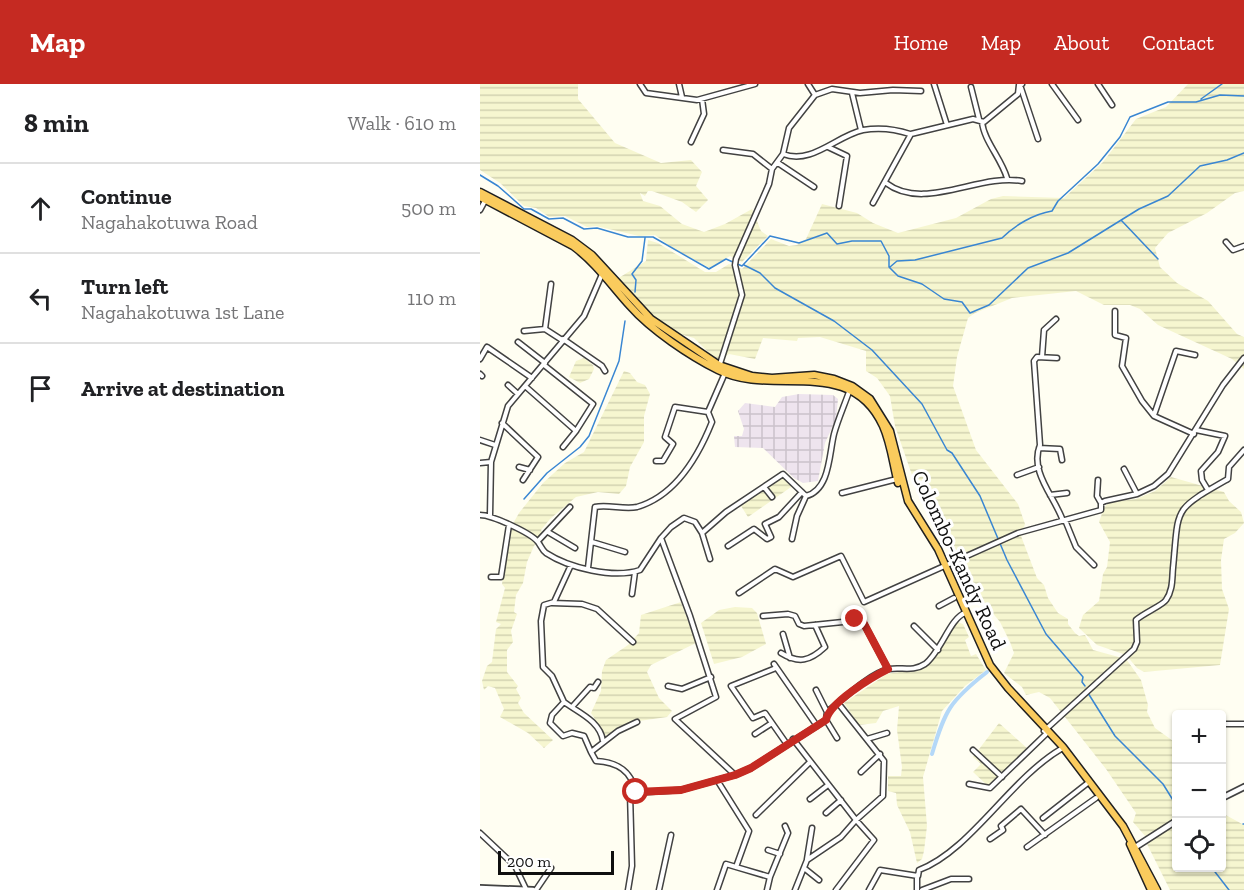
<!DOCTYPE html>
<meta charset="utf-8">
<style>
:root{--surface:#fff;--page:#f2f2f2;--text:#202124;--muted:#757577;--line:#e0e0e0;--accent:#c52a22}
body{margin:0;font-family:"Zilla Slab",serif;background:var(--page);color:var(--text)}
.controls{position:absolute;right:18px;bottom:18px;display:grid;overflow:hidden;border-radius:6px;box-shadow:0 2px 4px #0004}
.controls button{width:54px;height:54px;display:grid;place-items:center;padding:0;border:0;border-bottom:2px solid var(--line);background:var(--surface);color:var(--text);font:30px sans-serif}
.scale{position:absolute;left:18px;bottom:15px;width:116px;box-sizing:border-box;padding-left:6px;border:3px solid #0f0f0f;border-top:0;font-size:16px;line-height:21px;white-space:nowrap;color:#0f0f0f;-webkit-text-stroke:4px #fff;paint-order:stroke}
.stop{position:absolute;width:18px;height:18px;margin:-14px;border:4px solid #c52a22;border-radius:50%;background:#fff}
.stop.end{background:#c52a22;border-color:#fff;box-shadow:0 2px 6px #0008}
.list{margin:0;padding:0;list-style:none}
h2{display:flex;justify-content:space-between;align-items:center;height:78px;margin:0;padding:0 24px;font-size:26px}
h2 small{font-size:20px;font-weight:400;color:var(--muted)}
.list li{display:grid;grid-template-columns:39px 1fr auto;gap:18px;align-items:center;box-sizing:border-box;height:90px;padding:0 24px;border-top:2px solid var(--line)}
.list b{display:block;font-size:22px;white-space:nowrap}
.list p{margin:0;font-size:20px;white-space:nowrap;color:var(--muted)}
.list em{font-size:20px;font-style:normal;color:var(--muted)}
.icon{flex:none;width:33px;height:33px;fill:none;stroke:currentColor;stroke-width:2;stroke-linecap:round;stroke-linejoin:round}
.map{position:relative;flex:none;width:764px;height:806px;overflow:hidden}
header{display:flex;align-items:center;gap:36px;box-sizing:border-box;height:84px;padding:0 30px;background:var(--accent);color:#fff}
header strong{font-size:28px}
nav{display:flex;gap:33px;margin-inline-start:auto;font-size:21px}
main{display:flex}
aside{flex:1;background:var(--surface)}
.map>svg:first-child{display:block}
.industrial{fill:url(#industrial-grid)}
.farmland{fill:url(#farmland-rules)}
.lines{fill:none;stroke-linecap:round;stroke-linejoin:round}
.stream{stroke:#3986d2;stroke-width:1.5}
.canal{stroke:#b4d8f8;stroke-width:4}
.minor-casing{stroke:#424242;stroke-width:7}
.tertiary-casing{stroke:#424242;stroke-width:8}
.trunk-casing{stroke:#202020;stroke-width:9}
.minor{stroke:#fff;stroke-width:4}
.tertiary{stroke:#fff;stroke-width:4.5}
.trunk{stroke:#facb5d;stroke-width:6}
.route{stroke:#c52a22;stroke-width:8}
.labels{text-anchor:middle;stroke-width:6;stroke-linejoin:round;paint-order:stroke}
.street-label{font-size:21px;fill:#0f0f0f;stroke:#fff}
</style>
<header>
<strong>Map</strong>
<nav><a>Home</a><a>Map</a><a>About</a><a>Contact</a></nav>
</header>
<main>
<aside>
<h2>8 min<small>Walk · 610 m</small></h2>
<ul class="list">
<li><svg class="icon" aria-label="ahead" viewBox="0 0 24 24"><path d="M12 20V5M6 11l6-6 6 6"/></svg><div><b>Continue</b><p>Nagahakotuwa Road</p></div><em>500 m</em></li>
<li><svg class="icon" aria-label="left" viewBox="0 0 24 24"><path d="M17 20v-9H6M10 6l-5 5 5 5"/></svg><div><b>Turn left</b><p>Nagahakotuwa 1st Lane</p></div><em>110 m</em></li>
<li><svg class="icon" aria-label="arrive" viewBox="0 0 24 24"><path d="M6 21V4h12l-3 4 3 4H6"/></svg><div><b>Arrive at destination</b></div></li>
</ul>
</aside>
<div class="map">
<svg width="764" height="806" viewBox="0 0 764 806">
<defs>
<pattern id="industrial-grid" width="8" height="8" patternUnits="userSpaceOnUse" patternTransform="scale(1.5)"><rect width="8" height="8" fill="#eee4ee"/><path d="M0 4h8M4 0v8" fill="none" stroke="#cbc2cb"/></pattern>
<pattern id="farmland-rules" width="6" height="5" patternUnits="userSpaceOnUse" patternTransform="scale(1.5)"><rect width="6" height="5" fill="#f6f6d0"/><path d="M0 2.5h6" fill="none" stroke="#d2d2b1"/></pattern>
</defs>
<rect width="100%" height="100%" fill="#fffef2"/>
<path class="industrial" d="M319,310L353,311L358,315L356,335L345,359L338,397L323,399L314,394L283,364L255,363L254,352H262L264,345L258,327L265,319L295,323L302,313Z"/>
<path class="farmland" d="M0,0H98V15L135,59L181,79L211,76L222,88L216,102L228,116L216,128L202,118L172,107H168L165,112L160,109L163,117L180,122L202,140L224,148L245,140L272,125L281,147L288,152L262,178L250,172L230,184L194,165L175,151L159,152L116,142L107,143L85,132L69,133L56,124L44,122L20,99L0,86Z
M708,0H764V107L755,109L727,129L688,149L675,164L680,183L697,199L728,217L757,250L764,253V285L752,275L678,241L660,225L650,221H624L596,207L532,214L495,229L488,234L477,273L473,302L496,366L538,420L545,440L541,452L557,494L564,501L568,514L578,529L588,535V540L595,549L599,552L605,551L613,566L646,575L649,579L661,596L668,621L667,628L675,644L696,659V784H742V729L764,741V806H690L667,760L666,753L653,738L656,729L626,685L570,614L559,608L546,611L542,603L524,589L534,569L530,558L520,538L493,505L433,394L415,342L410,312L397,294L386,287V267L340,253L318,254L317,257L283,254L275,275L249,270L237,277L214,254L181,245L152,224L143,212L137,195L166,177L168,156L178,159L225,188H236L249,180L262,185L291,155L309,162L317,161L326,155L342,120L377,129L393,139L418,149L476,134L511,115L523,112L584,114L623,78L656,35L686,23Z
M104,274L113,281L114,285L109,295L100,299L89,293L96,277Z
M144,287L150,289L157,298L165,301L170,310L164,332V358L150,383L146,402L139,410L118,408L96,413L70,435L61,446L63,450L54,462L47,478L43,499L36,511L34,528L37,530L31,547L33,558L27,566V588L38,602L36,605L41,614L38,619L44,629L73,656L64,664L48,649L20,633L24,625L15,604L8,602L4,606L2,597L7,582L12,578L16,545L21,540L16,538L25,504L22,500L30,445L39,429L63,399L85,379L104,368Z
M303,392L314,401L268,433L261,422Z
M691,393L744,408L749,417L761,428L764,439L755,449L744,455L741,476L742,505L749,525L740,581L664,588L657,584L646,571L617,561L599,544L603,531L619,517L623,490L627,483L630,458L619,438L624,424L629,418L656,415L675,407Z
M201,518L216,559L171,581L167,588L179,614L192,627L187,633L152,638L125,652L111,629L121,607L122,587L126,576L148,561L159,549L161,531Z
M255,523L272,524L277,529L286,560L262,573L234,580L221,539L239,526Z
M477,538L483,540L489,553L485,556L491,572L496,570L506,586L485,602L462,627L443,693L447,742L444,767L442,775L437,779L430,748L417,721L416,709L408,707V692H421L422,683L417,646L419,622L403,627L396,639L379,641L364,619L407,590L432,586L444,581L458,568Z
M519,639L548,665L509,703L493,688L501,680L493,673Z"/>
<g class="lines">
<path class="stream" d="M721,15L742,0
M0,91L18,102L44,125H51L69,135L83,134L104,145L117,144L148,153H173L229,185L246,175L262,182L290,152L319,159L347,149L357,160L372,157H401L409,172V183L418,192L442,200L464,215L482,218L490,229L509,221L548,184L588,169L659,125L688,112L720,82L747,76L764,69
M641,136L678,175
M264,181L280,189L295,204L354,237L392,266L442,320L467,366L472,369L500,412L527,476L566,550L603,593L602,598L605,602
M410,183L417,177L435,176L522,154C535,141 554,130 572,127L578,117L618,80L640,53L650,33L688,18H716L740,11L764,12
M155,208L156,196L152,190L162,177L165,154
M44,415L67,389L100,363L109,352L139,277L145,237
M608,609L635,652L683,700L696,721
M763,740H764
M732,784L749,806"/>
<path class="canal" d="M452,670C465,626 470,617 507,588"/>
<g class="minor-casing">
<path id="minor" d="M160,0L166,9L217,16L275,0
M199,0L202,13
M328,0L335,11
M454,0L467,41
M572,0L598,36
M618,0L632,21
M491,3L499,35
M541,4L558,55
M372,9L381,46
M502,38C504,57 521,74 527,94
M211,58L224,30L222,15
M348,63L367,72L359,122
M243,66L273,70L292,85
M303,70C332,81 356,52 383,46C400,43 415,45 430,50
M298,79L334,103
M406,99C444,128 499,89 542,97
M393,119L431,50L493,35L504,38L538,10L539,1L542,0
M0,126L6,115
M746,158L753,166L764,162
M71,200L65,245L82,256
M635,227V251L646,254L642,282L662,317L674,332L714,350
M44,247L65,245
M83,255L122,282L125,287
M38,258L65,279
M562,273L564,246L576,235
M577,274L557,273L554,277L560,361C549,388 575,413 583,437
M0,275L7,263L52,294
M64,281L113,320L96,347
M239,283L262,211L255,181L256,175L289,100L292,85L303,70L309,44L335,11L352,5L380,9L413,6L441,7
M0,290L2,292
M28,301L38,310
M45,302L96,347L83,363
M674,331L696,267L715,271
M22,339L58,373L43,396
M716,346L745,352L738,368L721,387L722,396L728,406
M0,356L15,361
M559,364L580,365L582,376
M176,377H183L193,360L185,353L195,323L228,328
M0,379L11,378
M39,383L50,386
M644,385L657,410
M537,391L559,383
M618,396L617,412L621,419
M284,403L292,413
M362,409L417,395
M570,411L587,409
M0,431C12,431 51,449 58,458C61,462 62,466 66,469C89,484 134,495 160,486L181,454L191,443L204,434L215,438L222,449L246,428L303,390L326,412C350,406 349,370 354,350C358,335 365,320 370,305
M10,431L11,378L28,322L104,232L123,188
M585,436L596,463L614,481
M68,448L95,464
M222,449L230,475
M181,454L210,532L236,613L195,635L254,690
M312,455L317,432L326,412
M58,457L90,423
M112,458L145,468
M248,462L274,445L287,455L291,453L285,440L299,433L322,408
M108,484L115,423C128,420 144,426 157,423C195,412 218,373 232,338L228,328L245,289
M11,493H21L29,441
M259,509L295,485L313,493L361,472L384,518L538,449L621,426V419L625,417L657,410L674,402L688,390L743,301L764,274
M152,510L155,488
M72,519L102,520L117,525L153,558
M459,522L474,514
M283,532L308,530L315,532L319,540L324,542L382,536L408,585
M434,542L458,566
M303,550L310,574
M301,569C319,580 330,577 345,563L335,541
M294,580L337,642
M296,584L251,602L273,634L285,629L306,659
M188,602L202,605L231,593
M336,606L347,628
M84,618L72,592L63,583L61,537L64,521L74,518L91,481
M92,623L110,603L114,604L118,598
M346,636L357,654
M742,640H764
M564,647L654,565L657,558L656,536C664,529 683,521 686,516C693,506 692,495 693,484C699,422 692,427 748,395L749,383L764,366
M275,650L292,639
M313,655L376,736L403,712L404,677L358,619
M387,655L407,649
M493,666L522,693
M111,668L104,652L92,649L83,652L70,639L72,631L84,618C99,629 120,637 123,657
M381,688L400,670
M237,696L269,747L256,783L246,780L237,806
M489,700L510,704L566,650
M156,708C151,687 138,678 116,677L111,668L138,647L157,638
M330,715L348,701
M346,729L361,716
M276,731L329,679
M563,734L609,698
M0,749L35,782L46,805
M510,755L523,746L521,742L541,725L565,751
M547,763L616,714
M288,766L300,770
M327,775L332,744
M256,783L290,793L287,806
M324,784L339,796
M290,793L308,749L305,742
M56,806L71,784
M148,806L152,782L150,709L201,706L255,691L271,684L346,636L347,628C362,616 390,589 409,585C422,583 433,588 445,580C461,568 470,534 485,529
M179,806L191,751
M315,806L327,776L361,753L376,736L394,756L356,806
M389,806L400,786L438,792L439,786C490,767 530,695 581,665
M437,806V792
M442,806L471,795H489"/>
</g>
<g class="tertiary-casing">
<path id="tertiary" d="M742,714L764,703
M654,764L696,737
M0,804L53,806"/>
</g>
<g class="trunk-casing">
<path id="trunk" d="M0,108L92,156L112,171L171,235L239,281L272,292L292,294L334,291L354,295L372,302L390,315L410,347L428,417L458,465L510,581L528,604L583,663L643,742L677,806
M0,113L93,162C116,179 131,201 150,222C171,246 210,272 238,286C293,314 370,270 403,342C411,360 413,380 418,399
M650,760L671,806"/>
</g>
<use href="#minor" class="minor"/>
<use href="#tertiary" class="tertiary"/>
<use href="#trunk" class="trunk"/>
</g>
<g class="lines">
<path class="route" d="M156,708L201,706L255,691L271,684L346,636C349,619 392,593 408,585L382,536L375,535"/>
</g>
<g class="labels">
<g class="street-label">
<text transform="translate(479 476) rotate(65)" y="7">Colombo-Kandy Road</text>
</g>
</g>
</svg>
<div class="controls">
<button>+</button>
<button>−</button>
<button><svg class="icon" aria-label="locate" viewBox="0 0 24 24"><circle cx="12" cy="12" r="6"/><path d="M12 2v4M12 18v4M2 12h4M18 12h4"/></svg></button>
</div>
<div class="scale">200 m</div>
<div class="stop" style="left:156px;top:708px"></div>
<div class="stop end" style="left:375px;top:535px"></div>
</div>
</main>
